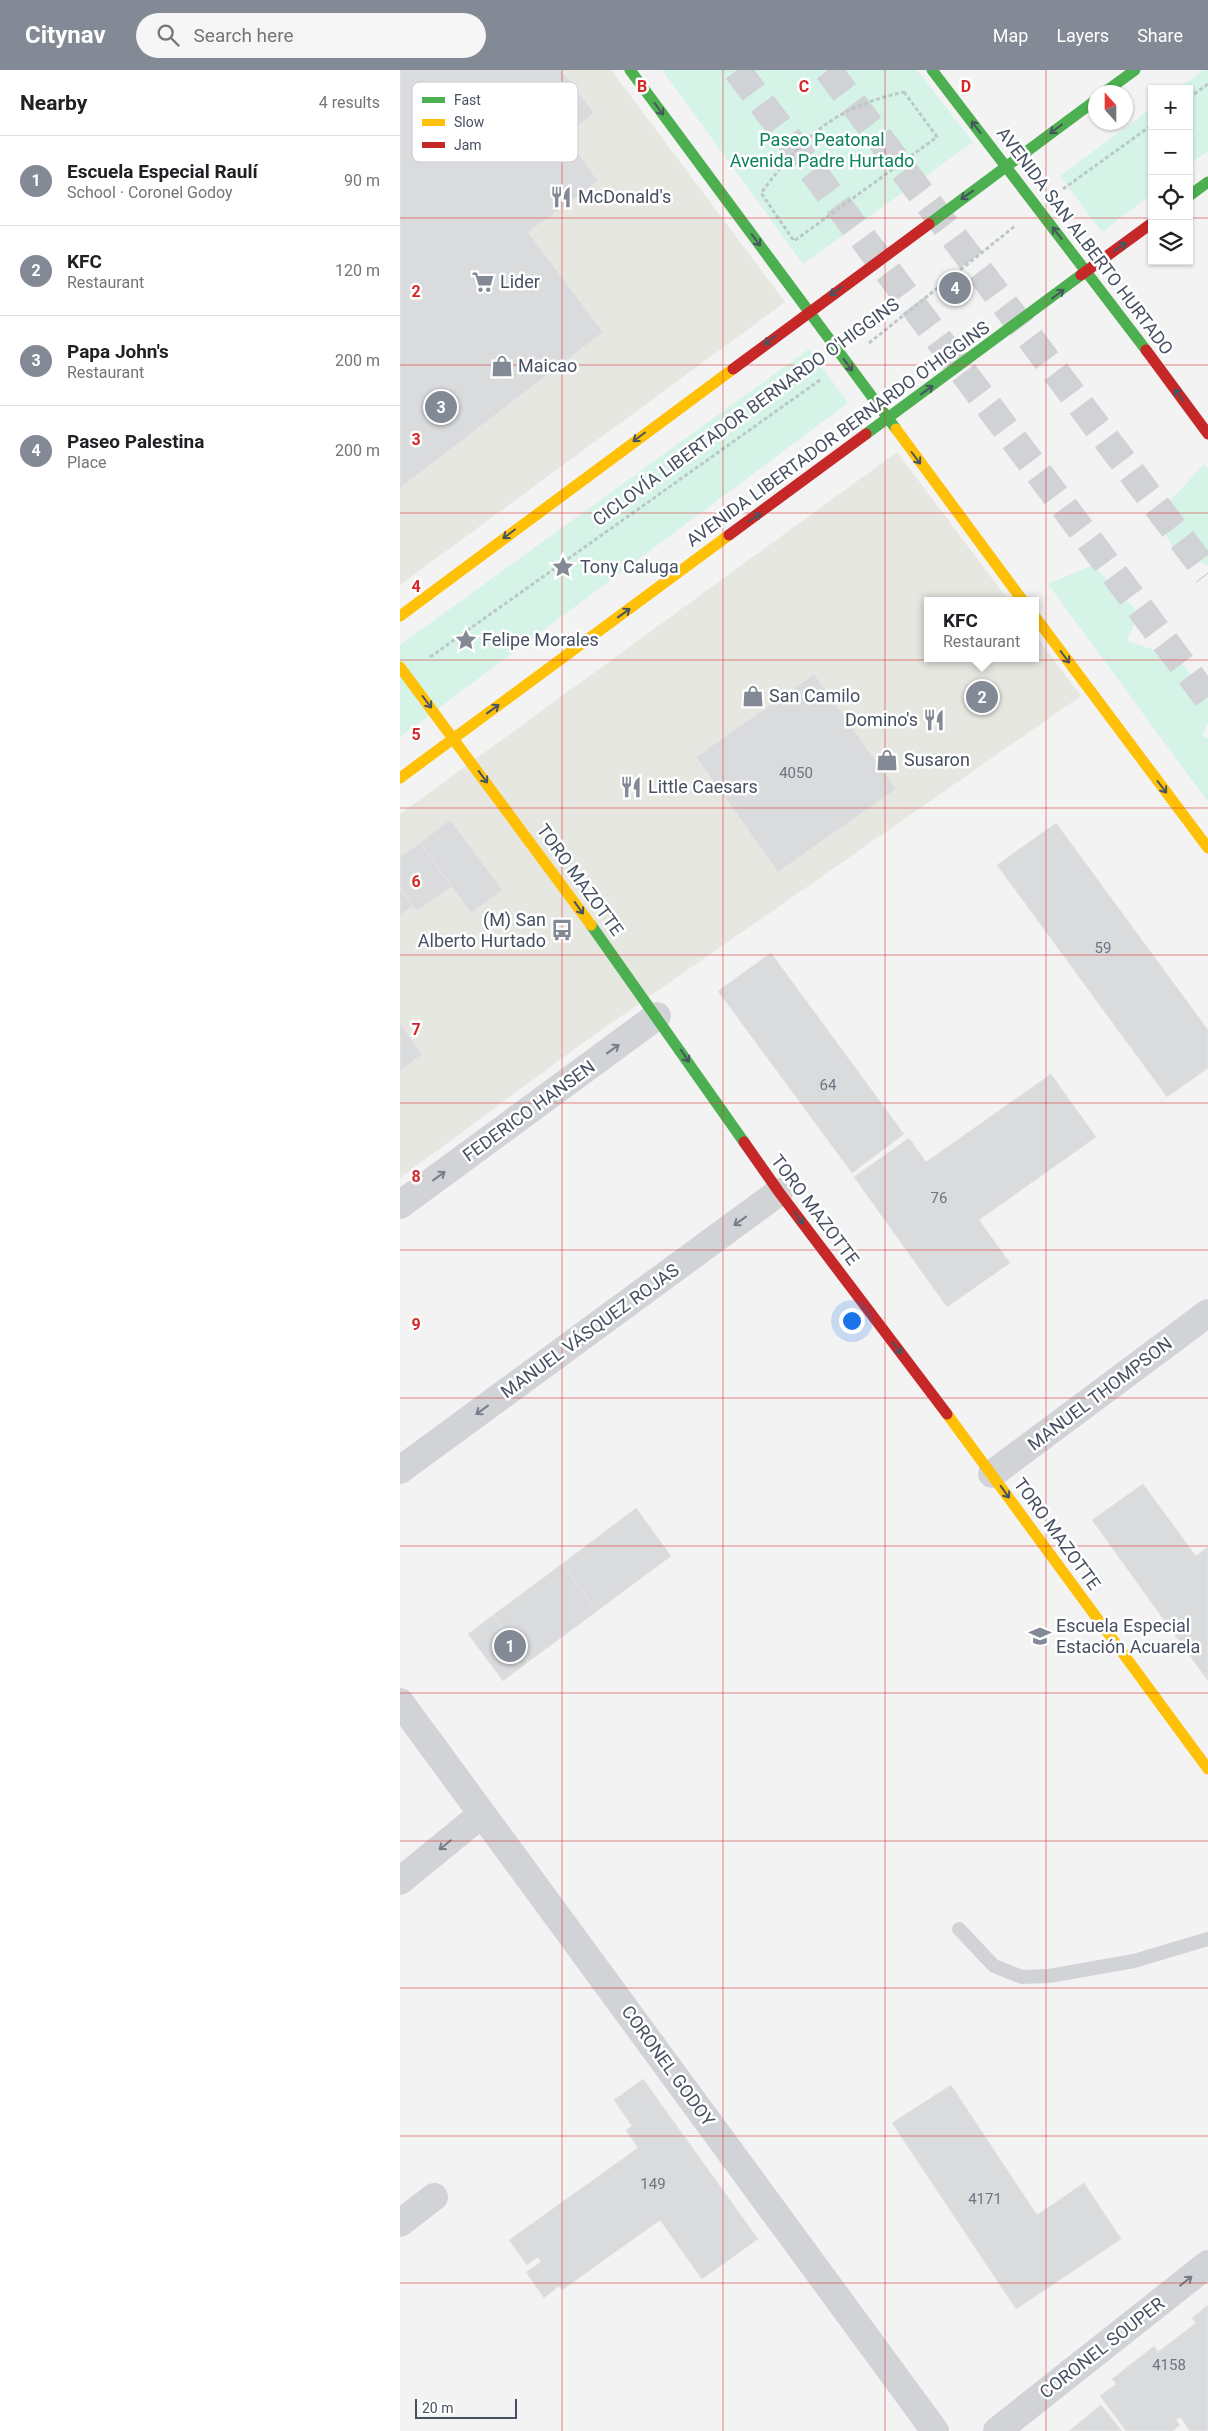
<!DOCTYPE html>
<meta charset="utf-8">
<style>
:root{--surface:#fff;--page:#f6f6f6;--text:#202124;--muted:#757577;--line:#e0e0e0;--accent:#838995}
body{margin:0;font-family:Roboto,sans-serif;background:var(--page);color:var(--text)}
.controls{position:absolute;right:15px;top:15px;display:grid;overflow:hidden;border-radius:0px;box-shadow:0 1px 4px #0004}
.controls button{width:45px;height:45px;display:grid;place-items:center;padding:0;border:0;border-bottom:1px solid var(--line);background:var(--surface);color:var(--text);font:25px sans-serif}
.compass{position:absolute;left:688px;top:15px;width:45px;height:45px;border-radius:50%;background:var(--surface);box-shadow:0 1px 4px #0004;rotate:339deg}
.scale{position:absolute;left:15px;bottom:12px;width:102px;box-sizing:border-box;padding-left:5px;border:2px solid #475062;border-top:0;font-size:14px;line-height:18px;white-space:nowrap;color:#475062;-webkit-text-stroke:4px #fff;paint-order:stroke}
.you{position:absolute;left:451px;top:1250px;width:18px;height:18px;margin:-12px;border:4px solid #fff;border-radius:50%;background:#1a73e8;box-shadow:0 0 0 8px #1a73e833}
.badge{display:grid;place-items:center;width:32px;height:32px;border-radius:50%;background:var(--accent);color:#fff;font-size:16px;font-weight:700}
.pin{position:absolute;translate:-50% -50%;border:2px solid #fff;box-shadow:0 1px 5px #0006}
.popup{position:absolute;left:524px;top:527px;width:115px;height:65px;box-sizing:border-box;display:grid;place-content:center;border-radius:0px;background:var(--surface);filter:drop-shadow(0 1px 4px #0005);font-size:16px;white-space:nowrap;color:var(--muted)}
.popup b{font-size:19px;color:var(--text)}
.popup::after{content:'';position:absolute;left:50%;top:100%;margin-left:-10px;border:10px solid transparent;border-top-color:var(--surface)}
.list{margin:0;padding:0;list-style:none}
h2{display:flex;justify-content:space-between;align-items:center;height:65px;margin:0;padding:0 20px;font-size:21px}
h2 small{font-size:16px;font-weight:400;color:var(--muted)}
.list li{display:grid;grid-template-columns:32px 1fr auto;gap:15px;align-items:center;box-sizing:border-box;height:90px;padding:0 20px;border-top:1px solid var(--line)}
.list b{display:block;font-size:19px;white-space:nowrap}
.list p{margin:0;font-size:16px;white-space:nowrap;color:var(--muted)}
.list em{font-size:16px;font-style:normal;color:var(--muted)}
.icon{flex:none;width:28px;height:28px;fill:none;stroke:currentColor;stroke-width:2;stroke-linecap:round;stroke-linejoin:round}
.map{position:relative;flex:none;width:808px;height:2361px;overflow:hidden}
header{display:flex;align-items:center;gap:30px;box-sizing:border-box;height:70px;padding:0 25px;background:var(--accent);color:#fff}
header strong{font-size:24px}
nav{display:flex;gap:28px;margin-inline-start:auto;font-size:18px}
.search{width:350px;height:45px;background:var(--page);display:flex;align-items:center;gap:12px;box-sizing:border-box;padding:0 18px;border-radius:28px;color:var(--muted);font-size:19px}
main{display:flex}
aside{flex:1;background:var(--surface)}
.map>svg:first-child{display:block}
.commercial{fill:#e7e7e1}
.green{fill:#d5f4e7}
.building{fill:#dadbdd;stroke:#e4e4e6}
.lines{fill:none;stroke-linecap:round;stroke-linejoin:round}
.highway-tunnel{stroke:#d1d2d6;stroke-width:28;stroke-dasharray:28 14;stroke-linecap:butt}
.path{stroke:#bcc8c8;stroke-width:3;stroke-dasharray:4 2.5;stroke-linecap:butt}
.lane{stroke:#d1d3d7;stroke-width:14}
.street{stroke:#d1d3d7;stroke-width:28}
.fast{stroke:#4caf50;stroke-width:11}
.slow{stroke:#ffc107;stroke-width:11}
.jam{stroke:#c62828;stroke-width:11}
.oneway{stroke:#475561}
.oneway2{stroke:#777e8b}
.grid{fill:none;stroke:#d62828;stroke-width:1;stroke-opacity:0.55}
.labels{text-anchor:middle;stroke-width:5;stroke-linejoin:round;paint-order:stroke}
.number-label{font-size:15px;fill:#6d7482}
.park-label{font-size:18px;fill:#0d825e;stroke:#fff}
.poi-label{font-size:18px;fill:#475062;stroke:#fff;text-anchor:start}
.street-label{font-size:18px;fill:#475062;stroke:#fff}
.key{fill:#fff;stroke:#c8cad0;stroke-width:1}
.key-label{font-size:14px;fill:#475062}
.grid-label{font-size:16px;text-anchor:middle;font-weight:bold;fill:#d62828;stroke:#fff;stroke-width:5;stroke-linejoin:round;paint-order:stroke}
</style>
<header>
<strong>Citynav</strong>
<div class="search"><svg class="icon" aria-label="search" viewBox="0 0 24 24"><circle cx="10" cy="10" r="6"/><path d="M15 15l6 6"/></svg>Search here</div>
<nav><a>Map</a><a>Layers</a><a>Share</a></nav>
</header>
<main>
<aside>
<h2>Nearby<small>4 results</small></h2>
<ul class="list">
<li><span class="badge">1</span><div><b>Escuela Especial Raulí</b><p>School · Coronel Godoy</p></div><em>90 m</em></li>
<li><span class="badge">2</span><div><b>KFC</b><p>Restaurant</p></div><em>120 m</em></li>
<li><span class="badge">3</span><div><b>Papa John's</b><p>Restaurant</p></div><em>200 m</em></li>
<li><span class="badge">4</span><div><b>Paseo Palestina</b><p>Place</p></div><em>200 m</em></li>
</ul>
</aside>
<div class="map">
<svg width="808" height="2361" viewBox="0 0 808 2361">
<rect width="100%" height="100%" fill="#f3f3f3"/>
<path class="commercial" d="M0,0H211L385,232L0,515Z
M497,382L609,531H528V588H636V566L681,626L187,970L0,1108V744Z"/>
<path class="green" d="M262,0H517L573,72L403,194Z
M803,0H808V81L789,95V19H778Z
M752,38V124L702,162L660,106Z
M409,279L448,333L0,667V575Z
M804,394L808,400V496L786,485L782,493L755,447Z
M693,495L739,543L727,571L776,587L808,625V652L802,666L808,668V732L648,514Z"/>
<path class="building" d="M0,0H161L194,43L165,66L198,111L128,162L203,262L0,418Z
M414,604L496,719L378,802L296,687Z
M50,750L102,820L71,843L20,773Z
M656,753L808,960V998L767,1027L597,795Z
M20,773L52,816L17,841L0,818V787Z
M0,818L13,836L0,845Z
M371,883L504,1064L452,1103L318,921Z
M0,953L22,984L0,1001Z
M651,1004L696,1067L579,1150L610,1193L547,1237L454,1107L509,1068L526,1092Z
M743,1414L796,1486L808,1477V1611L692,1450Z
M236,1438L271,1486L197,1541L162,1494Z
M162,1494L197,1541L128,1592L93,1545Z
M93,1545L128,1592L103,1611L68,1564Z
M243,2009L358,2169L302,2209L260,2150L162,2220L159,2216L144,2228L126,2202L141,2192L138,2187L127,2195L109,2170L238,2078L226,2060L232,2056L214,2030Z
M551,2015L637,2145L684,2113L721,2169L616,2239L492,2053Z
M808,2235V2361H790L780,2347L776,2350L780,2355L773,2361H726L700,2326L716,2314L712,2309L754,2276L758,2282L796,2253L792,2248Z
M701,2335L722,2361H669Z"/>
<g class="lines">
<path class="highway-tunnel" d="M337,0L808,629
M428,0L808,504"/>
<path class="path" d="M504,22L537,67L394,171L361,123C404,66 433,38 504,22Z
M789,28L808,14
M663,119L752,55
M469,273L615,156
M30,587L420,310"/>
<path class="lane" d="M559,1859L594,1896L622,1907L649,1906L734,1891L808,1869"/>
<path class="street" d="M0,1135L257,946
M0,1400L379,1122
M592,1404L808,1243
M0,1632L535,2361
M0,1811L82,1744
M0,2153L34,2127
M597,2361L808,2194"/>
<path class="fast" d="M230,0L496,359
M532,0L746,280
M705,22L735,0
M789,126L808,112
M529,154L696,30
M466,364L681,205
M191,855L344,1072"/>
<path class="slow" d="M496,359L623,531
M0,546L333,299
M636,548L808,778
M0,597L191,855
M0,708L329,465
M547,1344L808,1699"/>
<path class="jam" d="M681,205L752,153
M746,280L808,364
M333,299L529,154
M329,465L466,364
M344,1072L379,1122L547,1344"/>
</g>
<defs><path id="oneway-shaft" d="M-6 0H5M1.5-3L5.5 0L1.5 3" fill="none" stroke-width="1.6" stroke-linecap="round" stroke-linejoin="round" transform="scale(1.25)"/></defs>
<g class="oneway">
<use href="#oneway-shaft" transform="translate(259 39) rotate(53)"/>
<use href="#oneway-shaft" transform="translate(576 57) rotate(-128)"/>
<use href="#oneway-shaft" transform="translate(656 59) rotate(143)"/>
<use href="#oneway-shaft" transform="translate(567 125) rotate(144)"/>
<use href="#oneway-shaft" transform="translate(657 163) rotate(-128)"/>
<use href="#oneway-shaft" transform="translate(356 170) rotate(53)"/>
<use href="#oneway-shaft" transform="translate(720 177) rotate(-37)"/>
<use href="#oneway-shaft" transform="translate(436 221) rotate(144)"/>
<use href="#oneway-shaft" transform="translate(658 224) rotate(-37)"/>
<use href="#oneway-shaft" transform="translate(370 270) rotate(143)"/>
<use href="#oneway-shaft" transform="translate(448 295) rotate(54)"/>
<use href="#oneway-shaft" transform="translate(527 320) rotate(-36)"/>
<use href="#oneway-shaft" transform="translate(779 325) rotate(-127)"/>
<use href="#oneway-shaft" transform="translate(239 367) rotate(143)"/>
<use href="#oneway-shaft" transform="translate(516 388) rotate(53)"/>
<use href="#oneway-shaft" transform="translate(355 447) rotate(-36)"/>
<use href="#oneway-shaft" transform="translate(109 464) rotate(143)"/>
<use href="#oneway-shaft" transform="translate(224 543) rotate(-36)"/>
<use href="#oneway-shaft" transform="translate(665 587) rotate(53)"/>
<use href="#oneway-shaft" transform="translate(27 632) rotate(53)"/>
<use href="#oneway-shaft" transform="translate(93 639) rotate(-36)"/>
<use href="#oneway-shaft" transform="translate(83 707) rotate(54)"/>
<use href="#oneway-shaft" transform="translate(762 717) rotate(53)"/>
<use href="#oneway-shaft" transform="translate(179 838) rotate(54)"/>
<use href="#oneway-shaft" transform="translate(285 986) rotate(56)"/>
<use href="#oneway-shaft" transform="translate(399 1148) rotate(53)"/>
<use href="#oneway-shaft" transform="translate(497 1278) rotate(53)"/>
<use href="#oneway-shaft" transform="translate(605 1422) rotate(54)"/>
</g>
<g class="oneway2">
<use href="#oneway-shaft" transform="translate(213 979) rotate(-36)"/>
<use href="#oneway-shaft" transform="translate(39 1106) rotate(-36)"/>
<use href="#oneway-shaft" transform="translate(340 1151) rotate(144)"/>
<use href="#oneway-shaft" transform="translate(82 1340) rotate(144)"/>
<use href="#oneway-shaft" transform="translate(45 1775) rotate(141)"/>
<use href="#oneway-shaft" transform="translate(786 2211) rotate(-38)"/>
</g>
<path class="grid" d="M162,0V2361M323,0V2361M485,0V2361M646,0V2361M0,148H752M789,148H808M0,295H808M0,443H808M0,590H808M0,738H808M0,885H808M0,1033H808M0,1180H808M0,1328H808M0,1476H808M0,1623H808M0,1771H808M0,1918H808M0,2066H808M0,2213H808"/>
<defs>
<g id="restaurant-bare" transform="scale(1.725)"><path d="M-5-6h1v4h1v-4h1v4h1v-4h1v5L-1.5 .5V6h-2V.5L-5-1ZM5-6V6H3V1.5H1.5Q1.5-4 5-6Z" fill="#838995" stroke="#fff" stroke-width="2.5" paint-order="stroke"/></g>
<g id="supermarket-bare" transform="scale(1.725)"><path d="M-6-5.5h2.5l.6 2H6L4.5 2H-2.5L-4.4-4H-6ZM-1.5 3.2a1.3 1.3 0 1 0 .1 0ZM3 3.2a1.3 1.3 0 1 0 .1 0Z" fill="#838995" stroke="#fff" stroke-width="2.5" paint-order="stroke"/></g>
<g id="shop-bare" transform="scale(1.725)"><path d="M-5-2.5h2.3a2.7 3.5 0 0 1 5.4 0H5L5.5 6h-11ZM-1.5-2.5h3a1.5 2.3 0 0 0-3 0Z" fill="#838995" stroke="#fff" stroke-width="2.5" paint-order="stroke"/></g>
<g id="sight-bare" transform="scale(1.725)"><path d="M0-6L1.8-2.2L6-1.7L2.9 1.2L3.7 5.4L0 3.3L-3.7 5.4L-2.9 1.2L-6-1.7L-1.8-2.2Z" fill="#838995" stroke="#fff" stroke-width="2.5" paint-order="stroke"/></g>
<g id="bus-bare" transform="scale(1.725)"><path d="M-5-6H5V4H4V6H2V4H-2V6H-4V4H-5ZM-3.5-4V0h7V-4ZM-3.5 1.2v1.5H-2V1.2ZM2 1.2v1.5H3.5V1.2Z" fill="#838995" stroke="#fff" stroke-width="2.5" paint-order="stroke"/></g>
<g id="school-bare" transform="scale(1.725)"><path d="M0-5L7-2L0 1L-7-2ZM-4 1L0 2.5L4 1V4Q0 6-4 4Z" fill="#838995" stroke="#fff" stroke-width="2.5" paint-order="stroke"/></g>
</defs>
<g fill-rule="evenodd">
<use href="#restaurant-bare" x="161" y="127"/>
<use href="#supermarket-bare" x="83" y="212"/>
<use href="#shop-bare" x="102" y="296"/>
<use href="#sight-bare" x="163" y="497"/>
<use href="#sight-bare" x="66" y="570"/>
<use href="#shop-bare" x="353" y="626"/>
<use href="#restaurant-bare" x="534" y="650"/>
<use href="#shop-bare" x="487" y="690"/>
<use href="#restaurant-bare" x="231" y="717"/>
<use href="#bus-bare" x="162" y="860"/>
<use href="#school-bare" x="640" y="1566"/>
</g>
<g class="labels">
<g class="number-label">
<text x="396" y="708">4050</text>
<text x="703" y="883">59</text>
<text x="428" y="1020">64</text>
<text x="539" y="1133">76</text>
<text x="253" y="2119">149</text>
<text x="585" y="2134">4171</text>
<text x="769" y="2300">4158</text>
</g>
<g class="park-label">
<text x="422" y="76">Paseo Peatonal<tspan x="422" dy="21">Avenida Padre Hurtado</tspan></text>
</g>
<g class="poi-label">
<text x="178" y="133">McDonald's</text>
<text x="100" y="218">Lider</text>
<text x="118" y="302">Maicao</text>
<text x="180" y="503">Tony Caluga</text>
<text x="82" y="576">Felipe Morales</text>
<text x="369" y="632">San Camilo</text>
<text x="518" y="656" text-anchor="end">Domino's</text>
<text x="504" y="696">Susaron</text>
<text x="248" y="723">Little Caesars</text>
<text x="146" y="856" text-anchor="end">(M) San<tspan x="146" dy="21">Alberto Hurtado</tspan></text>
<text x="656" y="1562">Escuela Especial<tspan x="656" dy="21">Estación Acuarela</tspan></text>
</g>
<g class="street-label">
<text transform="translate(685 171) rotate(53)" y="6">AVENIDA SAN ALBERTO HURTADO</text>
<text transform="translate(346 342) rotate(-36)" y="6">CICLOVÍA LIBERTADOR BERNARDO O'HIGGINS</text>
<text transform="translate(438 364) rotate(-36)" y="6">AVENIDA LIBERTADOR BERNARDO O'HIGGINS</text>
<text transform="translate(180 810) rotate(54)" y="6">TORO MAZOTTE</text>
<text transform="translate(129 1041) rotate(-36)" y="6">FEDERICO HANSEN</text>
<text transform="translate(415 1140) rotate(53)" y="6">TORO MAZOTTE</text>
<text transform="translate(190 1261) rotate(-36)" y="6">MANUEL VÁSQUEZ ROJAS</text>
<text transform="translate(700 1324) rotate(-37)" y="6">MANUEL THOMPSON</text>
<text transform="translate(657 1464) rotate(54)" y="6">TORO MAZOTTE</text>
<text transform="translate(268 1996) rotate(54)" y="6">CORONEL GODOY</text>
<text transform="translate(702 2278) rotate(-38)" y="6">CORONEL SOUPER</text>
</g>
</g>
<rect x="12" y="12" width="166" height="80" rx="8" class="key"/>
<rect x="22" y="27" width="23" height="6" fill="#4caf50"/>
<rect x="22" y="49" width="23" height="7" fill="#ffc107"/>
<rect x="22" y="72" width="23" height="6" fill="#c62828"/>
<g class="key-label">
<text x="54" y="35">Fast</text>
<text x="54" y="57">Slow</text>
<text x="54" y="80">Jam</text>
</g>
<g class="grid-label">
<text x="242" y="22">B</text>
<text x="404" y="22">C</text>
<text x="566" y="22">D</text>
<text x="16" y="227">2</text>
<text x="16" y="375">3</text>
<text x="16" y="522">4</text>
<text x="16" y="670">5</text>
<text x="16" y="817">6</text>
<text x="16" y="965">7</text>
<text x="16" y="1112">8</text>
<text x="16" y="1260">9</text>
</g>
</svg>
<div class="controls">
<button>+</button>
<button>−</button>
<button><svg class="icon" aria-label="locate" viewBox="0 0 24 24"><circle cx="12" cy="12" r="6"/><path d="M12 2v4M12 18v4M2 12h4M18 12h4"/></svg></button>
<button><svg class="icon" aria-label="layers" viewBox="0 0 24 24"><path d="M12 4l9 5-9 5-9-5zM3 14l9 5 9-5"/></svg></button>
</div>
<svg class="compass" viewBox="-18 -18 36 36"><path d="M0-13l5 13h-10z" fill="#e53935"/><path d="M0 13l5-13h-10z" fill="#757577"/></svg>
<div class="scale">20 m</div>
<div class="you"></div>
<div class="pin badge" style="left:110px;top:1576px">1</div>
<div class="pin badge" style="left:582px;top:627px">2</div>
<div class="popup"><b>KFC</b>Restaurant</div>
<div class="pin badge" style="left:41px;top:337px">3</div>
<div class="pin badge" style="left:555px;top:218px">4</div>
</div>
</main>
